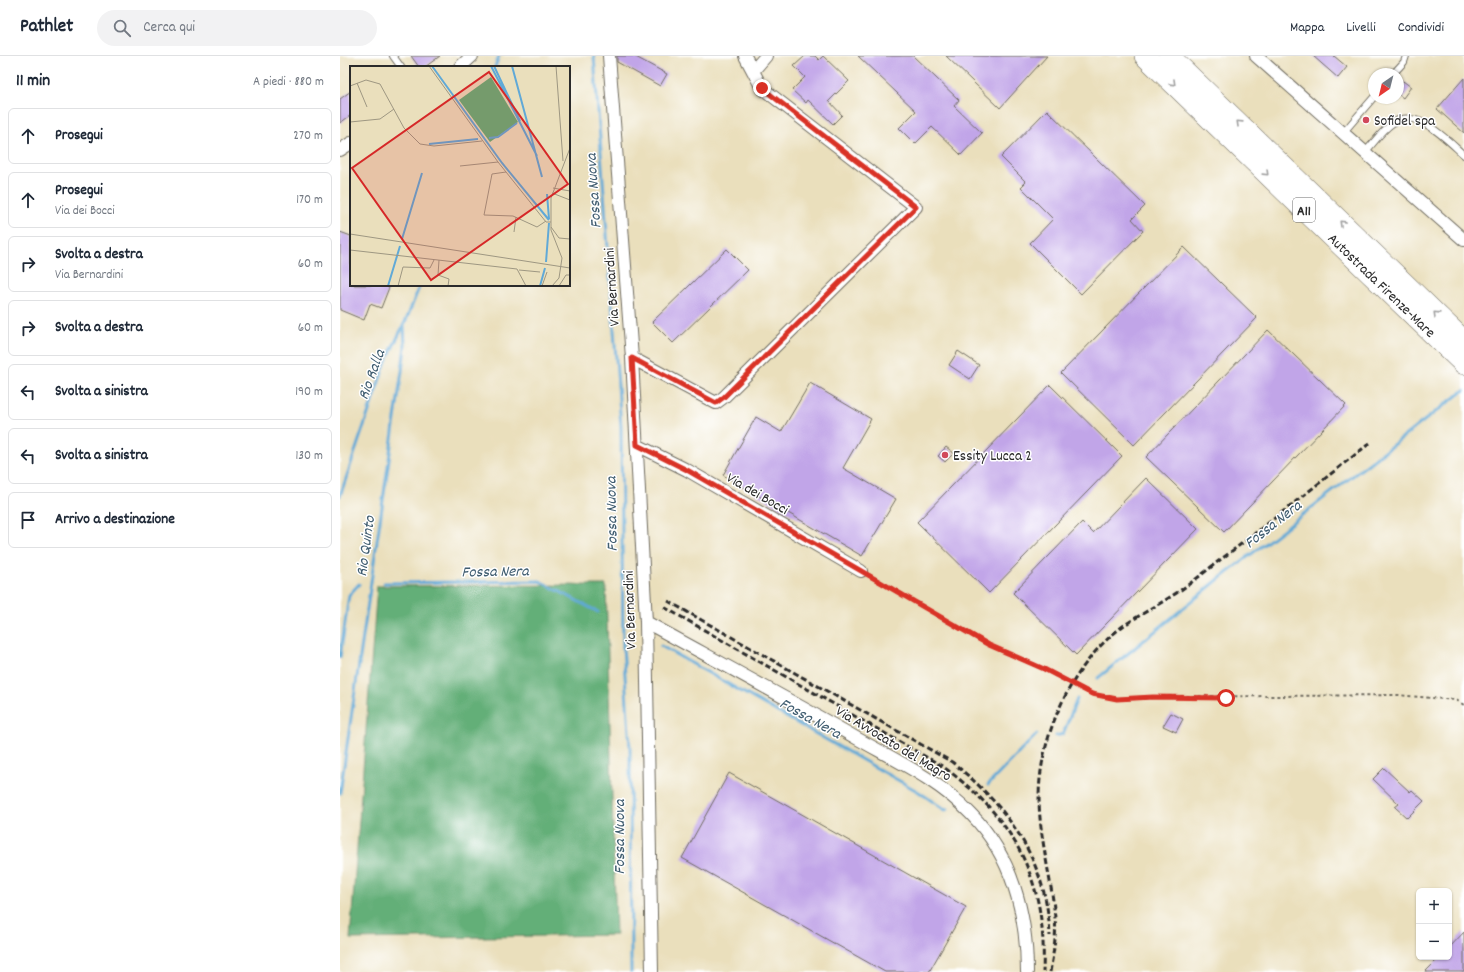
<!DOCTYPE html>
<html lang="it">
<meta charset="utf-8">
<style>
:root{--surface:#fff;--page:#f2f2f3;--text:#1f2937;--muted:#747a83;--line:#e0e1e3}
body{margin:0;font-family:Dekko,sans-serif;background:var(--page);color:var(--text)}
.controls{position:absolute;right:12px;bottom:12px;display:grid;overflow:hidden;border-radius:6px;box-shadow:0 1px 3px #0004}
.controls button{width:36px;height:36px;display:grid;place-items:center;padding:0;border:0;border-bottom:1px solid var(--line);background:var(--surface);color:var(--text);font:20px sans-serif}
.compass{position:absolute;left:1028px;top:12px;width:36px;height:36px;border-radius:50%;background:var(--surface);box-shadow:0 1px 3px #0004;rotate:215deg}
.stop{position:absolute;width:12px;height:12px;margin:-9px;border:3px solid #d93025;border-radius:50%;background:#fff}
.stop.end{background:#d93025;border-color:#fff;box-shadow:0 1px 4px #0008}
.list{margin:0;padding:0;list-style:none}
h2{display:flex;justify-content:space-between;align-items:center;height:52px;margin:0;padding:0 16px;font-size:17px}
h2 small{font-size:13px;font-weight:400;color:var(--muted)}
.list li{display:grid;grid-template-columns:26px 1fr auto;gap:12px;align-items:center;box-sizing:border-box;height:56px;margin:0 8px 8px;padding:0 8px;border:1px solid var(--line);border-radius:6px}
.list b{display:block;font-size:15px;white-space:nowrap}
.list p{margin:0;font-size:13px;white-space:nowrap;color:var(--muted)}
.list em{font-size:13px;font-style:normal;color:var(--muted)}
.icon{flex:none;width:22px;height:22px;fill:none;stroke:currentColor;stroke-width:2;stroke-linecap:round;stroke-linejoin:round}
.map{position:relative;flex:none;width:1124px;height:916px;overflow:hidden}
header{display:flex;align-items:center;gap:24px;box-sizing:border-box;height:56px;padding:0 20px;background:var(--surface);border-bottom:1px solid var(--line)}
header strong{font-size:19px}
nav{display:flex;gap:22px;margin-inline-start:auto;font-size:14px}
.search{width:280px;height:36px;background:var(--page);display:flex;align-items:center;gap:10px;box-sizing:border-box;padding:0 14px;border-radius:22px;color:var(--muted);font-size:15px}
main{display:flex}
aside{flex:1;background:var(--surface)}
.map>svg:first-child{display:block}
.forest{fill:#64af78;stroke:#486d52}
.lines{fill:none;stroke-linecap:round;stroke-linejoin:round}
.stream{stroke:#60a9d7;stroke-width:3}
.building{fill:#c1a5e8}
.service-casing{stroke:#6e6a5e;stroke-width:8}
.minor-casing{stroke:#6e6a5e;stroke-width:14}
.motorway-casing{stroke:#6e6a5e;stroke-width:22}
.path{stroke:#6e6a5e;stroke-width:2;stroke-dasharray:3 3;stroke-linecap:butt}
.service{stroke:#fff;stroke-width:6}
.minor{stroke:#fff;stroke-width:12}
.motorway{stroke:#fff;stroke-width:21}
.rail{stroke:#2b2b2b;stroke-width:3;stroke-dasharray:6 3;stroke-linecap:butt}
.oneway{stroke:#a0a0a0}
.route{stroke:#d93025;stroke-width:5}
.poi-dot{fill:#d1495b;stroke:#fff;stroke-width:1.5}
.labels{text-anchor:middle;stroke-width:3;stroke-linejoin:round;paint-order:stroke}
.shield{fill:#fff;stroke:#6b6b6b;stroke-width:1}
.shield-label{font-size:14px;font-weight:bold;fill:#2b2b2b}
.poi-label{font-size:15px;fill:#2b2b2b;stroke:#fff;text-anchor:start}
.street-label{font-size:15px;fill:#2b2b2b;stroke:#fff}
.water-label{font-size:16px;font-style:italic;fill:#405d70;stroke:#fff}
.inset-river{fill:none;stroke:#60a9d7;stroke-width:2}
.inset-road{fill:none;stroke:#9e9782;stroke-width:1}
.view{fill:#d62828;fill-opacity:0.15;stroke:#d62828;stroke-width:2}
.inset-edge{fill:none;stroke:#2b2b2b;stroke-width:2}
</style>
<header>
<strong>Pathlet</strong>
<div class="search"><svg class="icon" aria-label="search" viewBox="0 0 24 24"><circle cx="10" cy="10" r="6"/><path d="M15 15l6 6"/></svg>Cerca qui</div>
<nav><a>Mappa</a><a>Livelli</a><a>Condividi</a></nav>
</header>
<main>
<aside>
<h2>11 min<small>A piedi · 880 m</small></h2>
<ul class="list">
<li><svg class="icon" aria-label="ahead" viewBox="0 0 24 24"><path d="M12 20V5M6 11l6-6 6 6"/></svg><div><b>Prosegui</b></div><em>270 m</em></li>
<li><svg class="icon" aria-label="ahead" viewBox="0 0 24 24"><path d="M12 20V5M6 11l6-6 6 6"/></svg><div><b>Prosegui</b><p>Via dei Bocci</p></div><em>170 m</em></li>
<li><svg class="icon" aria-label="right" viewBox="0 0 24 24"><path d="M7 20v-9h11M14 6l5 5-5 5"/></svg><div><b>Svolta a destra</b><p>Via Bernardini</p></div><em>60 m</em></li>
<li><svg class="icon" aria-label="right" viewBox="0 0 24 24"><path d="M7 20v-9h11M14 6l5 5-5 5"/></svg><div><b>Svolta a destra</b></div><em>60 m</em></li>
<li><svg class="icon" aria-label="left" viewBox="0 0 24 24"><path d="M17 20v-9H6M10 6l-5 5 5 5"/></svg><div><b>Svolta a sinistra</b></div><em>190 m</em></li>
<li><svg class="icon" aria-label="left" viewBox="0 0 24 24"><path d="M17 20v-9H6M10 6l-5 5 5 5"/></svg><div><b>Svolta a sinistra</b></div><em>130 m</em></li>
<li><svg class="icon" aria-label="arrive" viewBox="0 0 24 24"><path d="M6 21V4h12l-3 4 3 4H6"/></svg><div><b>Arrivo a destinazione</b></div></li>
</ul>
</aside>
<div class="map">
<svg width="1124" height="916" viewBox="0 0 1124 916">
<rect width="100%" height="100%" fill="#fff"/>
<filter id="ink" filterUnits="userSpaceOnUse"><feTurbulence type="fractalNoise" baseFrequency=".025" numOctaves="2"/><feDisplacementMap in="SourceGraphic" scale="8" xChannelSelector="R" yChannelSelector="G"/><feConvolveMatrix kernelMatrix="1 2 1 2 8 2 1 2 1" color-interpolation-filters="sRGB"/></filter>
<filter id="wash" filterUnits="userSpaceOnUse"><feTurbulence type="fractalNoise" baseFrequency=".012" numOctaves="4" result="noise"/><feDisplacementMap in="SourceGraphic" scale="16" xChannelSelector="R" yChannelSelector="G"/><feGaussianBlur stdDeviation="0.9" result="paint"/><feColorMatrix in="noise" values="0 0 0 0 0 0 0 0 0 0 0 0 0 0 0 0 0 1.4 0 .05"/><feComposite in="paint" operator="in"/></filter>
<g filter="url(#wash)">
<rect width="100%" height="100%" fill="#eadfbc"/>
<path class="forest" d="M266,529L276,879L10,883L37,530Z"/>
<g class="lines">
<path class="stream" d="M254,0L281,371L283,591L290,691L291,916
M155,11L159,0
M0,440L46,305L67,262L80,229
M44,527L200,525L258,556
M321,590L579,736L605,754L608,753
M0,601L9,539L19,528
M758,622L879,523L1124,334
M716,680L723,678L737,643
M648,729L697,678
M0,737L62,315L65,290L64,269"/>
</g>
<g id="blocks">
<path class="building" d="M71,0H100L85,11H79Z
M277,0H294L327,18L320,30L277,6Z
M465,0H475L479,4L483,0L509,25L489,45L502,59L493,68L468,44L466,47L452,34L465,21L454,10Z
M518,0H573L619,44L614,50L642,77L621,99L592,71L575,88L559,72L576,55Z
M606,0H707L660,52Z
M973,0H994L1007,11L998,22Z
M1124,22V77L1097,53Z
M1063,25L1071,31L1063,42L1058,38V31Z
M11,35V59L0,67V43Z
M707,54L805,150L792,163L803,175L741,238L690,187L713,163L681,131L686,126L661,101Z
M0,176L11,180V229H50L41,252L30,248L24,264L0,254Z
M844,191L917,262L794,389L721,317Z
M387,193L408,214L333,287L312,266Z
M928,274L1006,349L884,476L806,401Z
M618,295L639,309L630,323L609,309Z
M470,327L531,363L503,412L556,443L522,500L383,419L416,361L441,376Z
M710,329L782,400L649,537L577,466Z
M606,391L614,397L605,406L598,400Z
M806,422L858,473L736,599L673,537L742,466L753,477Z
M831,657L843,663L836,676L823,670Z
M1044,712L1070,736L1072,734L1084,745L1067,762L1055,751L1059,748L1033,723Z
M389,717L626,851L589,916H545L342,802Z
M1124,876V916H1085L1100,901H1109V892Z"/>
</g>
</g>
<g filter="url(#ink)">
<use href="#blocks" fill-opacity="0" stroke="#6e6a5e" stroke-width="1"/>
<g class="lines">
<g class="service-casing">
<path id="service" d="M53,0L61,11
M1053,18L1064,6L1066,0
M1003,77L1034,41
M1025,96C1034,87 1042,74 1053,67C1076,50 1108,85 1124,99"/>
</g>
<g class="minor-casing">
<path id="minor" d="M269,0L292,302L306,566L312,916
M916,0L1124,184
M120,11L132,0
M413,15L426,0
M0,94L11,87
M292,302L376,347L384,341L576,151L422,32L405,0
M297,389L347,414L521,515
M306,566C377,605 448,643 518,683C557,705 600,725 631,758C672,800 687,858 687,916"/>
</g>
<g class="motorway-casing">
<path id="motorway" d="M805,0L1124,308
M829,0L1124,285"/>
</g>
<path class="path" d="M529,519L649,589L704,613L752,638L777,643L813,641L1058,639L1116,644L1124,649"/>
<use href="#service" class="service"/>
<use href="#minor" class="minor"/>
<use href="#motorway" class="motorway"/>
<path class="rail" d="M328,545L612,706C669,752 707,805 710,880
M324,551L602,710C676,763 707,825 703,916
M710,916C713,898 717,880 715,862C711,815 695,770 700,723C706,666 736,605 783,570C801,558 820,548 838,536C851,527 864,517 876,507C928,468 979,427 1030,387"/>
</g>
<defs><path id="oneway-chevron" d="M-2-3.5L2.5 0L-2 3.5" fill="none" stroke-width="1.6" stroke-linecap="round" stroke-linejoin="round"/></defs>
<g class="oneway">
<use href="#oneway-chevron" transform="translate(833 27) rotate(44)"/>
<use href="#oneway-chevron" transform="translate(899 67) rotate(-136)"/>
<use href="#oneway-chevron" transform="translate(926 117) rotate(44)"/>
<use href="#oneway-chevron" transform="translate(1002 167) rotate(-136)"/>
<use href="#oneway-chevron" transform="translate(1096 258) rotate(-136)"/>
</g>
</g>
<g class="lines" filter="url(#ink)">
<path class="route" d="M422,32L576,151L384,341L376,347L292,302L297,389L347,414L649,589L704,613L752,638L777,643L813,641L886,642"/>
</g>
<g class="poi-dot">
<circle cx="1026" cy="64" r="4"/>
<circle cx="605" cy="399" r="4"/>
</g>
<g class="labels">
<rect class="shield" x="953" y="142" width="22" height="24" rx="3"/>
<g class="shield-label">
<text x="964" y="159">A11</text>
</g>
<g class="poi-label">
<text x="1034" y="69">Sofidel spa</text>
<text x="613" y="404">Essity Lucca 2</text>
</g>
<g class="street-label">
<text transform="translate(1042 229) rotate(44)" y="5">Autostrada Firenze-Mare</text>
<text transform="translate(271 231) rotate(-94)" y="5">Via Bernardini</text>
<text transform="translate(418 437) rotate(30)" y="5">Via dei Bocci</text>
<text transform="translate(289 554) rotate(-92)" y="5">Via Bernardini</text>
<text transform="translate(554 687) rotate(31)" y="5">Via Avvocato del Magro</text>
</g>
<g class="water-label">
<text transform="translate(252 135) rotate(-94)" y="6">Fossa Nuova</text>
<text transform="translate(30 318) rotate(-70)" y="6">Rio Ralla</text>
<text transform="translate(270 458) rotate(-91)" y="6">Fossa Nuova</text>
<text transform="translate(932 467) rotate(-38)" y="6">Fossa Nera</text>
<text transform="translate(24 490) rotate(-82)" y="6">Rio Quinto</text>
<text transform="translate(155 514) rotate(-1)" y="6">Fossa Nera</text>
<text transform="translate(471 661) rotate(29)" y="6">Fossa Nera</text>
<text transform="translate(278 781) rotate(-90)" y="6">Fossa Nuova</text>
</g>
</g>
<g transform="translate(10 10)">
<rect width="220" height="220" fill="#eadfbc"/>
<path d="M141,11L168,56L140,76L109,34Z" fill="#64af78"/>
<path class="inset-river" d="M82,0L152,97L199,154M141,0L187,90M144,0L170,55M162,0L192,111M139,72L148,71L167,57M79,78L128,73M197,128L199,153M52,173L72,107M196,196L199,157M38,220L50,180M190,220L195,202"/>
<path class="inset-road" d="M79,0L148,96L196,156H201M206,0L213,95M7,17L17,41M0,20L16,14L30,18L54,62L70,78L84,80L132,75M0,56L30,53L44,43M110,100L148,96M156,106L142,108L134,149L163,150L187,161L196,155M203,122L220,125M202,127L220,134M201,161L209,172L220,173M164,166L166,151M0,168L220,202M0,184L167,203L176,220M89,194L88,209L99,213L98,220M169,204L190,206M48,220L53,201L80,202L84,194M192,220L197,206M202,220L209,212L212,192L201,164V132L220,82M209,220L216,209H220"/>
<path class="view" d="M139,6L218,118L81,214L2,102Z"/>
<rect width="220" height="220" class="inset-edge"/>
</g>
</svg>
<div class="controls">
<button>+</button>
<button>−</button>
</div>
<svg class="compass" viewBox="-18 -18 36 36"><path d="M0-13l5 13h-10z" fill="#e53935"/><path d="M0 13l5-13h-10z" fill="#747a83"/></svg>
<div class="stop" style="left:886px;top:642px"></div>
<div class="stop end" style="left:422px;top:32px"></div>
</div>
</main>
